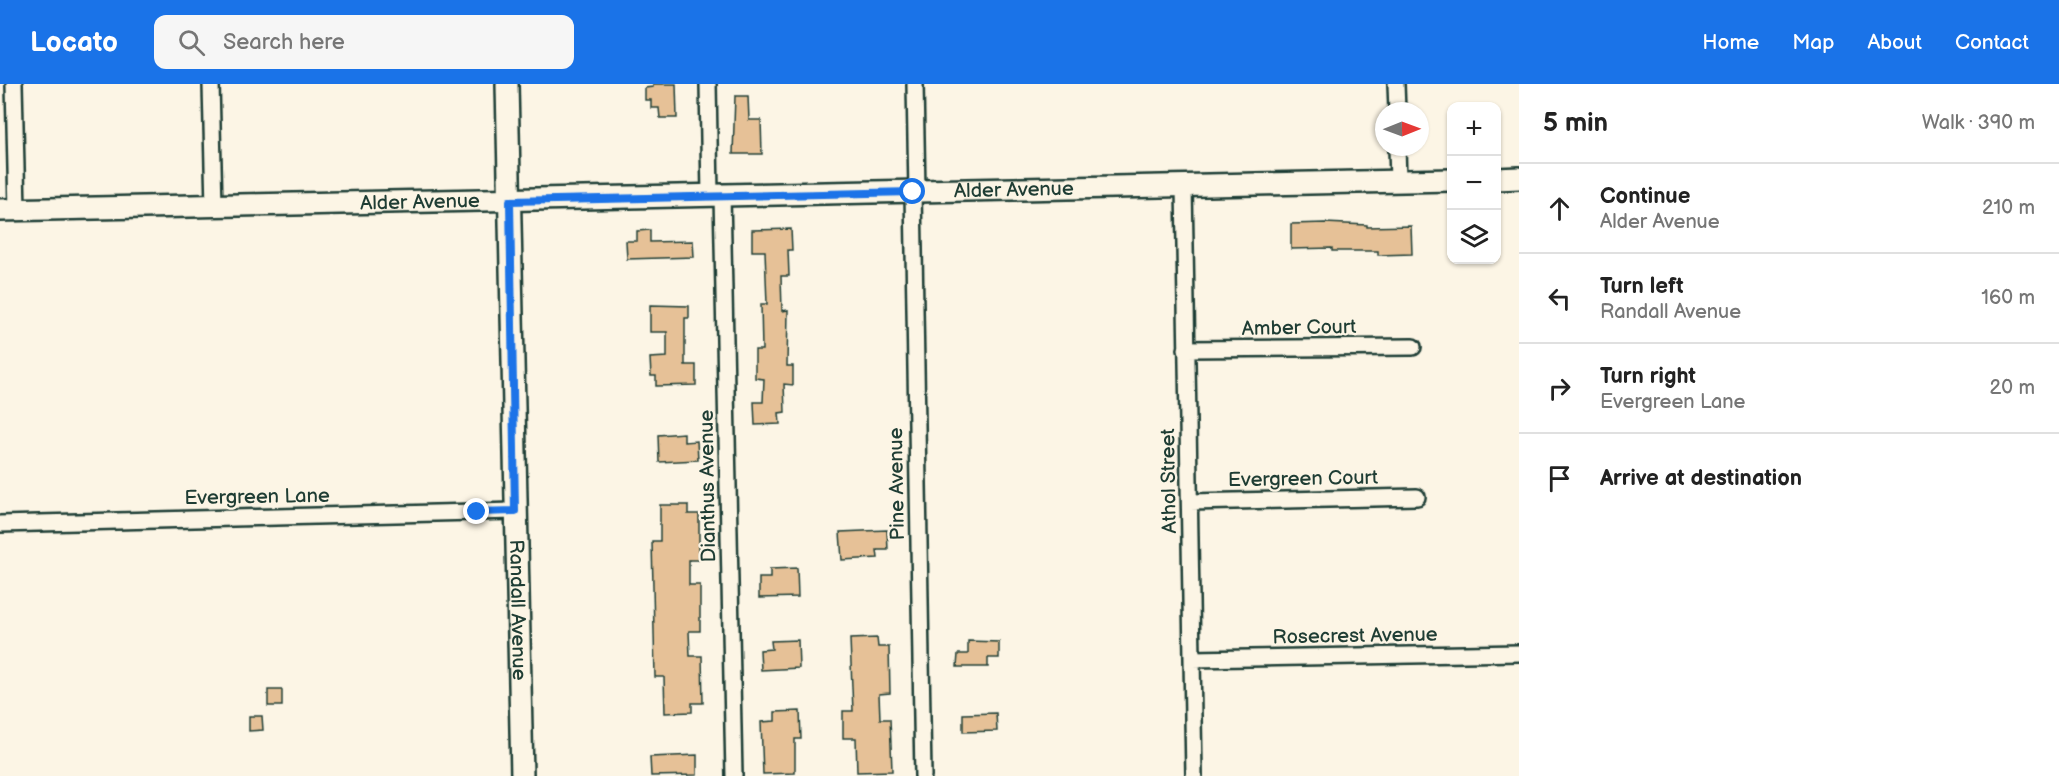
<!DOCTYPE html>
<meta charset="utf-8">
<style>
:root{--surface:#fff;--page:#f6f6f6;--text:#222;--muted:#767676;--line:#e0e0e0;--accent:#1a73e8}
body{margin:0;font-family:"Balsamiq Sans",sans-serif;background:var(--page);color:var(--text)}
.controls{position:absolute;right:18px;top:18px;display:grid;overflow:hidden;border-radius:12px;box-shadow:0 2px 4px #0004}
.controls button{width:54px;height:54px;display:grid;place-items:center;padding:0;border:0;border-bottom:2px solid var(--line);background:var(--surface);color:var(--text);font:30px sans-serif}
.compass{position:absolute;left:1375px;top:18px;width:54px;height:54px;border-radius:50%;background:var(--surface);box-shadow:0 2px 4px #0004;rotate:89deg}
.stop{position:absolute;width:18px;height:18px;margin:-14px;border:4px solid #1a73e8;border-radius:50%;background:#fff}
.stop.end{background:#1a73e8;border-color:#fff;box-shadow:0 2px 6px #0008}
.list{margin:0;padding:0;list-style:none}
h2{display:flex;justify-content:space-between;align-items:center;height:78px;margin:0;padding:0 24px;font-size:26px}
h2 small{font-size:20px;font-weight:400;color:var(--muted)}
.list li{display:grid;grid-template-columns:39px 1fr auto;gap:18px;align-items:center;box-sizing:border-box;height:90px;padding:0 24px;border-top:2px solid var(--line)}
.list b{display:block;font-size:22px;white-space:nowrap}
.list p{margin:0;font-size:20px;white-space:nowrap;color:var(--muted)}
.list em{font-size:20px;font-style:normal;color:var(--muted)}
.icon{flex:none;width:33px;height:33px;fill:none;stroke:currentColor;stroke-width:2;stroke-linecap:round;stroke-linejoin:round}
.map{position:relative;flex:none;width:1519px;height:692px;overflow:hidden}
header{display:flex;align-items:center;gap:36px;box-sizing:border-box;height:84px;padding:0 30px;background:var(--accent);color:#fff}
header strong{font-size:28px}
nav{display:flex;gap:33px;margin-inline-start:auto;font-size:21px}
.search{width:420px;height:54px;background:var(--page);display:flex;align-items:center;gap:15px;box-sizing:border-box;padding:0 21px;border-radius:12px;color:var(--muted);font-size:22px}
main{display:flex}
aside{flex:1;background:var(--surface)}
.map>svg:first-child{display:block}
.building{fill:#e6c197;stroke:#1f3d34;stroke-width:1.5}
.lines{fill:none;stroke-linecap:round;stroke-linejoin:round}
.street-casing{stroke:#1f3d34;stroke-width:20}
.secondary-casing{stroke:#1f3d34;stroke-width:26}
.street{stroke:#fcf5e5;stroke-width:15}
.secondary{stroke:#fcf5e5;stroke-width:21}
.route{stroke:#1a73e8;stroke-width:8}
.labels{text-anchor:middle;stroke-width:4.5;stroke-linejoin:round;paint-order:stroke}
.street-label{font-size:20px;fill:#1f3d34;stroke:#fcf5e5}
</style>
<header>
<strong>Locato</strong>
<div class="search"><svg class="icon" aria-label="search" viewBox="0 0 24 24"><circle cx="10" cy="10" r="6"/><path d="M15 15l6 6"/></svg>Search here</div>
<nav><a>Home</a><a>Map</a><a>About</a><a>Contact</a></nav>
</header>
<main>
<div class="map">
<svg width="1519" height="692" viewBox="0 0 1519 692">
<rect width="100%" height="100%" fill="#fcf5e5"/>
<filter id="ink" filterUnits="userSpaceOnUse"><feTurbulence type="fractalNoise" baseFrequency=".0167" numOctaves="2"/><feDisplacementMap in="SourceGraphic" scale="12" xChannelSelector="R" yChannelSelector="G"/><feConvolveMatrix kernelMatrix="1 2 1 2 8 2 1 2 1" color-interpolation-filters="sRGB"/></filter>
<g filter="url(#ink)">
<path class="building" d="M653,0H676L677,34H660L659,24H651V16H645V4L653,3Z
M735,12H748L749,36H761L762,70H733Z
M1325,139L1367,141V143L1411,142L1412,170L1378,171V167H1332V164L1291,165V140Z
M791,145L792,166H788L789,192H781L782,227L788,226L787,282H793V301L784,300L785,328L779,329L780,340L755,341L754,318H763L764,295L755,294V266H762L761,220H767L765,167H752V146Z
M650,146V158L693,157L694,173L627,175L626,157H637V147Z
M650,221L689,222V234H685V281H696V301L656,302V292H651L650,274L667,273V248H650Z
M684,349V358L697,357L698,376L659,378L658,351Z
M660,421H688V430H699V476H689V501H700V547H689L690,572H702L703,619H692V628L665,629L664,593H655L652,457H660Z
M887,446L888,466H877L878,474L842,476L840,448Z
M797,484L798,513L759,514V494H770V485Z
M877,554L878,563H889L890,609L879,610L880,635H890L892,687L857,688L856,654H843V627H853L850,555Z
M798,556L799,584L761,586L760,566L772,565L771,557Z
M968,557L999,558V574H988V583H957L958,570H968Z
M268,606H282V622H268Z
M800,627L801,655H795V689L763,690L761,638L775,637V628Z
M996,629L997,647L963,648V630Z
M249,632H262L263,646L249,647Z
M697,671V691L651,692L650,673Z"/>
<g class="lines">
<g class="street-casing">
<path id="street" d="M14,0L17,126
M211,0L214,123
M708,0L710,111
M915,0L917,108
M1396,0L1397,27
M1397,63L1398,97
M1184,102L1194,692
M913,108L923,692
M722,111L734,692
M1186,265L1413,263
M1190,418L1417,413
M0,440L515,427
M1192,575L1519,569"/>
</g>
<g class="secondary-casing">
<g id="secondary">
<path id="s1" d="M507,0L522,692"/>
<path d="M1496,95L1519,94"/>
<path id="s2" d="M0,126L1452,96"/>
</g>
</g>
<use href="#street" class="street"/>
<use href="#secondary" class="secondary"/>
</g>
</g>
<g class="lines" filter="url(#ink)">
<path class="route" d="M477,428L515,427L510,117L913,108"/>
</g>
<g class="labels">
<g class="street-label">
<text dy="7" stroke="none"><textPath href="#s2" startOffset="1014">Alder Avenue</textPath></text>
<text dy="7" stroke="none"><textPath href="#s2" startOffset="420">Alder Avenue</textPath></text>
<text transform="translate(1299 243) rotate(-1)" y="7">Amber Court</text>
<text transform="translate(1303 394) rotate(-1)" y="7">Evergreen Court</text>
<text transform="translate(1168 397) rotate(-91)" y="7">Athol Street</text>
<text transform="translate(896 400) rotate(-91)" y="7">Pine Avenue</text>
<text transform="translate(707 402) rotate(-91)" y="7">Dianthus Avenue</text>
<text transform="translate(257 412) rotate(-1)" y="7">Evergreen Lane</text>
<text dy="7" stroke="none"><textPath href="#s1" startOffset="526">Randall Avenue</textPath></text>
<text transform="translate(1355 551) rotate(-1)" y="7">Rosecrest Avenue</text>
</g>
</g>
</svg>
<div class="controls">
<button>+</button>
<button>−</button>
<button><svg class="icon" aria-label="layers" viewBox="0 0 24 24"><path d="M12 4l9 5-9 5-9-5zM3 14l9 5 9-5"/></svg></button>
</div>
<svg class="compass" viewBox="-18 -18 36 36"><path d="M0-13l5 13h-10z" fill="#e53935"/><path d="M0 13l5-13h-10z" fill="#767676"/></svg>
<div class="stop" style="left:913px;top:108px"></div>
<div class="stop end" style="left:477px;top:428px"></div>
</div>
<aside>
<h2>5 min<small>Walk · 390 m</small></h2>
<ul class="list">
<li><svg class="icon" aria-label="ahead" viewBox="0 0 24 24"><path d="M12 20V5M6 11l6-6 6 6"/></svg><div><b>Continue</b><p>Alder Avenue</p></div><em>210 m</em></li>
<li><svg class="icon" aria-label="left" viewBox="0 0 24 24"><path d="M17 20v-9H6M10 6l-5 5 5 5"/></svg><div><b>Turn left</b><p>Randall Avenue</p></div><em>160 m</em></li>
<li><svg class="icon" aria-label="right" viewBox="0 0 24 24"><path d="M7 20v-9h11M14 6l5 5-5 5"/></svg><div><b>Turn right</b><p>Evergreen Lane</p></div><em>20 m</em></li>
<li><svg class="icon" aria-label="arrive" viewBox="0 0 24 24"><path d="M6 21V4h12l-3 4 3 4H6"/></svg><div><b>Arrive at destination</b></div></li>
</ul>
</aside>
</main>
